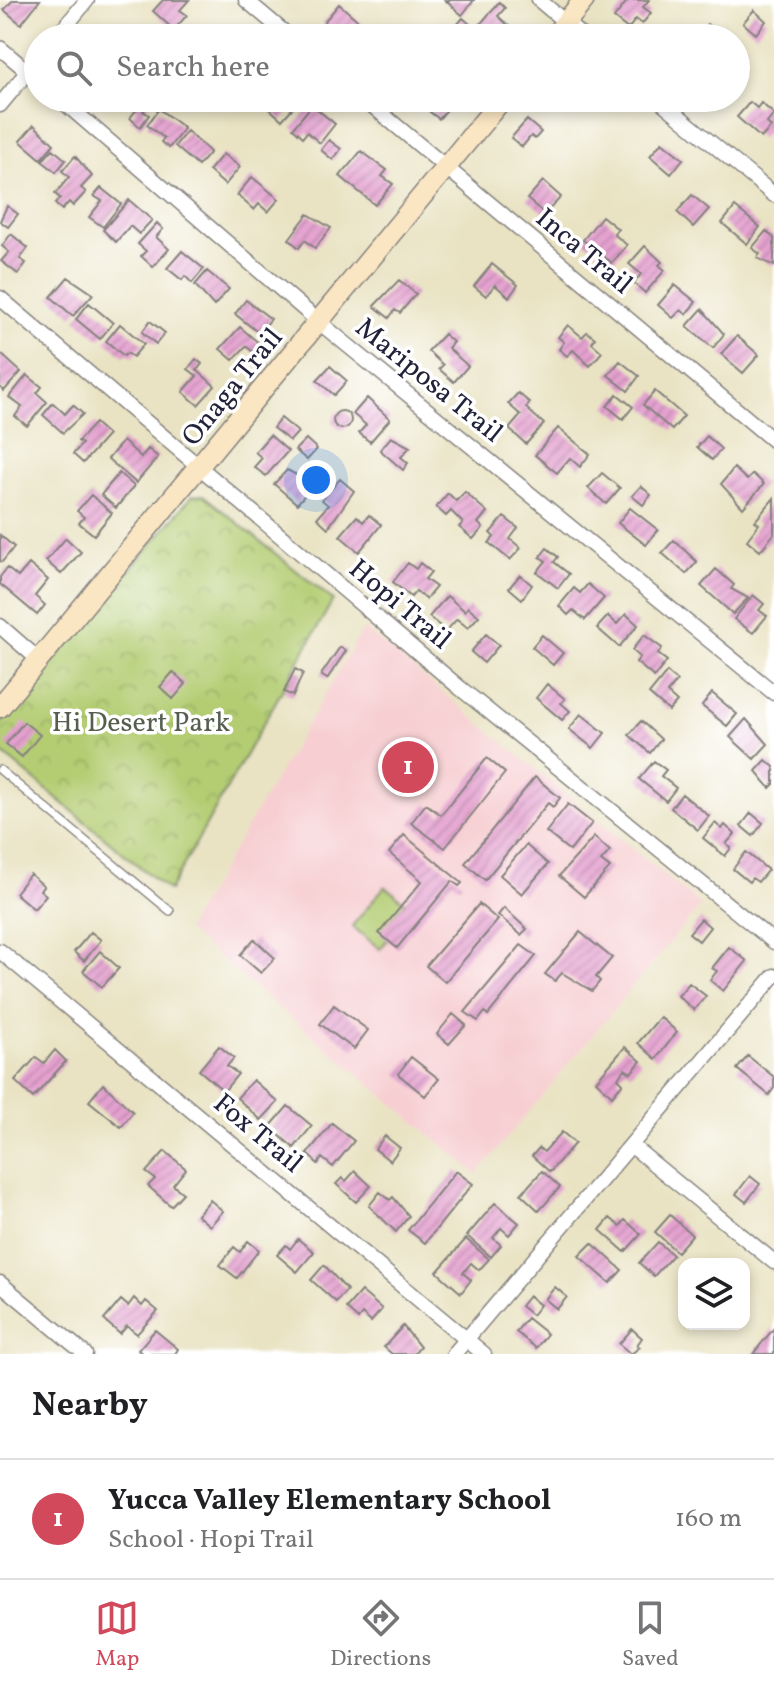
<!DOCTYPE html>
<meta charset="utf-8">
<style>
:root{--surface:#fff;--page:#f6f6f6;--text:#202124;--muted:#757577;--line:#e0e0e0;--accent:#d1495b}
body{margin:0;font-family:Vollkorn,serif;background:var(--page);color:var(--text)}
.controls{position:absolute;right:24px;bottom:24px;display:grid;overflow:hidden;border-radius:16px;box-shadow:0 4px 12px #0003}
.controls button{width:72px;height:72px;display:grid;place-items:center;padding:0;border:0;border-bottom:2px solid var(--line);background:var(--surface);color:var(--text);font:40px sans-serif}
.you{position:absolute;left:316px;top:480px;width:28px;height:28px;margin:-20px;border:6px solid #fff;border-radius:50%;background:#1a73e8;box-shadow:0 0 0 12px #1a73e833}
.badge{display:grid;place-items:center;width:52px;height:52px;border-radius:50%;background:var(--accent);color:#fff;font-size:26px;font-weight:700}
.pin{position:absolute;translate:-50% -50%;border:4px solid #fff;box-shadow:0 2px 8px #0006}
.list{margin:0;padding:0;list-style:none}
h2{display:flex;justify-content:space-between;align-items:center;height:104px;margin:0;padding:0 32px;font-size:34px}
h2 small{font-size:26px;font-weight:400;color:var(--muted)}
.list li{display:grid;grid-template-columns:52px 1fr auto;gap:24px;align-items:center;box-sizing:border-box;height:120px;padding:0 32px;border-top:2px solid var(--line)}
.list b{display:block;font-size:30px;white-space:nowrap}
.list p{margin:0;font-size:26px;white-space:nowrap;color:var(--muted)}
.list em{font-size:26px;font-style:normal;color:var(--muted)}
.icon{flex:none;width:44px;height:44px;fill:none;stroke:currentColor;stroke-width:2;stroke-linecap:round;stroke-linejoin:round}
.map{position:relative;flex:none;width:774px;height:1354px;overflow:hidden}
.search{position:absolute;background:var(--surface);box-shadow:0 4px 12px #0003;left:24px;right:24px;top:24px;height:88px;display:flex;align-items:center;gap:20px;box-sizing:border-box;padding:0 28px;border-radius:44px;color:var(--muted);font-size:30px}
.sheet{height:224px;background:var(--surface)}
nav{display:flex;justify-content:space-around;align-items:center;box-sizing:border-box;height:112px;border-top:2px solid var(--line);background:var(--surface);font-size:22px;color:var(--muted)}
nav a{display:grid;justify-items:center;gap:4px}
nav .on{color:var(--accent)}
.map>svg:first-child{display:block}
.built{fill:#f7cfd2}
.grass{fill:#b4cd73;stroke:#6b7857;stroke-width:2}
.park{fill:url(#park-crowns);stroke:#6b7857;stroke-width:2}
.building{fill:url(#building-hatch)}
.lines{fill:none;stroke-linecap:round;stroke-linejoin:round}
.lane-casing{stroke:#86827f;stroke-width:10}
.street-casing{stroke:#86827f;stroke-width:17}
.secondary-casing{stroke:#86827f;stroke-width:23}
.lane{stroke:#fff;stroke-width:7}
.street{stroke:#fff;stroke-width:14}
.secondary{stroke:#fbe6c3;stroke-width:20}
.labels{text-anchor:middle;stroke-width:7;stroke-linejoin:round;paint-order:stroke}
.street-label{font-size:28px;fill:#22223b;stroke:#fff}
.park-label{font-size:28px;fill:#555e4f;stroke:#fff}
</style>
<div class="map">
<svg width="774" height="1354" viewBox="0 0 774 1354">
<defs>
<pattern id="park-crowns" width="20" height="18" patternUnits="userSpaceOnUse" patternTransform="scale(2)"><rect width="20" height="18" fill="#b4cd73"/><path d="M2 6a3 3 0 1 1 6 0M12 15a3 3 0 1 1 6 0" fill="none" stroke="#9ab064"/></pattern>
<pattern id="building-hatch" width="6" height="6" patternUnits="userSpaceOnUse" patternTransform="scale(2)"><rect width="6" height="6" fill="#e4a1cf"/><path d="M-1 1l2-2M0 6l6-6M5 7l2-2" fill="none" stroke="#c38ab3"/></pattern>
</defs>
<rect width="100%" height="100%" fill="#fff"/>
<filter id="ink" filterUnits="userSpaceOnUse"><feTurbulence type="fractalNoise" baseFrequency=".0125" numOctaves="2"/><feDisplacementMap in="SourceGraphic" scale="16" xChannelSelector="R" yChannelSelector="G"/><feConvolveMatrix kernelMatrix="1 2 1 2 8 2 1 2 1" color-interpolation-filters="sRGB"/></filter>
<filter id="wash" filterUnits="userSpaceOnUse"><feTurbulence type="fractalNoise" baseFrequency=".006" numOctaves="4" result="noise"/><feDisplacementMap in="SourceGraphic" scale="32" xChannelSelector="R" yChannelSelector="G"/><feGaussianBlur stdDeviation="1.8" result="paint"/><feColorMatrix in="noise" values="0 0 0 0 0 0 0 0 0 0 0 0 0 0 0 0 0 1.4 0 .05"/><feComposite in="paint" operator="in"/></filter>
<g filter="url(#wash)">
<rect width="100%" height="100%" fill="#e9e3c3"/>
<path class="built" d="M364,628L701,905L477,1174L186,930Z"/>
<path class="grass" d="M385,886L413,909L380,949L352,926Z"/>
<path class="park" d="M203,495L333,600L169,891L0,751V725L192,496Z"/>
<g id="blocks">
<path class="building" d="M13,0H40L21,24L4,10Z
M163,0H189L180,10L187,15L174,30L153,11Z
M445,0H474L462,15Z
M628,0H649L643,7L651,13L642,24L636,19L628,29L614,18Z
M499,2L505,8L498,16L510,27L501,38H488L477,28Z
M339,4L362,24L350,38H340L323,23Z
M754,10L766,21L756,34L743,23Z
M463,18L471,25L459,38H454L449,34Z
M707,24L724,38H700L698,36Z
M123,98L152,100L143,111L149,115L140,127L130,118L137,109Z
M267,98H290L296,104L282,120L263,103Z
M436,98H457L439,119L430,112L438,103Z
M750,102L757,108L761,103L774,114L767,123L771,127L761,138L737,117Z
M312,105L335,124L320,143L307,132L303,137L293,128Z
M159,109L184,128L169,148L161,142L164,138L147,125Z
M527,120L541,132L535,139L531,136L522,147L511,138Z
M34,125L54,144L41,159L20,141Z
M187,131L210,152L198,166L175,146Z
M329,140L341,149L333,160L321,150Z
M662,142L683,159L671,174L650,156Z
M53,149L66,160L56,172L42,161Z
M361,151L387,170L382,176L393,184L375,205L340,176Z
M223,154L240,167L225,185L209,171Z
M75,156L92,176L81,188L86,192L73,206L69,202L62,210L55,204L60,198L55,194L69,177L62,171Z
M252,177L279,199L268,212L259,204L254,210L237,195Z
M543,181L561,197L545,214L527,199Z
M101,188L121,204L103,227L89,217L102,201L94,196Z
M692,195L709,209L693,227L677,212Z
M129,200L152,220L139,234L130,226L116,242L103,230Z
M7,206L18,214L8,227L0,221Z
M735,207L760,227L747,244L722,223Z
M308,214L331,228L315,248L305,240L299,248L289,239Z
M602,216L618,229L614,234L627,245L612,263L583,240Z
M157,223L163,229L156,237L169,249L153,267L141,256L146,251L138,244Z
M766,231L774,238V266L757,258L760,254L752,248Z
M11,234L28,248L20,259L26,263L18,274L1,261L9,252L2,246Z
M645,246L662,262L659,265L665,270L645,293L634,283L641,274L629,264Z
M182,251L204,269L192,283L185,276L182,280L167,268Z
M492,264L518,285L509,297L495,285L486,296L474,286Z
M207,271L229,289L214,306L195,285Z
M68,277L93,294L73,316L51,297Z
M399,280L416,294L400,313L395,310L389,318L374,306Z
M675,285L696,302L686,314L681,310L673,318L658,305Z
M246,300L271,319L259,333L235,314Z
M89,303L113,323L100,339L76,319Z
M702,309L724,334L713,348L687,326Z
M150,321L165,333L156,344L142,332Z
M120,324L144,344L133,357L127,353L124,356L106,341Z
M568,325L582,337L587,332L595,338L592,343L602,352L590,366L573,350L567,356L559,349L564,342L558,337Z
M240,327L261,345L254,353L246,346L233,360L220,349Z
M444,334L453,342L448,348L468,366L454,382L439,369L443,365L428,351Z
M737,336L759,355L743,373L721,354Z
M0,353L21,372L4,391L0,387Z
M196,359L202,364L197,370L215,386L198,405L183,392L197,376L188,369Z
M620,361L639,376L628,391L608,375Z
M330,366L347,381L334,395L317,380Z
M27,375L42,387L37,393L47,402L27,426L15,416L22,407L9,397Z
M655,391L684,416L672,430L643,405Z
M518,393L530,403L526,408L544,424L526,444L509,429L521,415L508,404Z
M617,394L633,407L623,419L607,406Z
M367,398L390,419L370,442L359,433L366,425L353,414Z
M53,403L65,414L73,405L83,414L63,433L43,415Z
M333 420a9 9 0 1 1 18 0a9 9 0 1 1-18 0Z
M281,418L298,432L290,441L273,428Z
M95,423L108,435L83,463L73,454L82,444L78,441Z
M558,428L590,454L580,467L570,458L557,473L535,455Z
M270,435L288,451L266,476L254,467L262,458L255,452Z
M707,436L721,449L712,460L697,447Z
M391,437L410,447L401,457L408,463L403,470L380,450Z
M306,439L317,449L307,460L295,450Z
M123,441L141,457L148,449L158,457L136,483L108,459Z
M734,468L747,480L753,474L764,484L743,508L721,484Z
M287,470L306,480L303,484L309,490L297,504L274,484Z
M119,473L134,486L116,508L101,495Z
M602,473L620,488L606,504L588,488Z
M340,479L354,491L328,528L317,518L328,505L322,500Z
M641,486L651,495L643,505L632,496Z
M465,492L487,512L478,523L483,528L473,539L459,527L463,523L451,511L446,516L436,507L448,493L456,501Z
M91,495L112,513L94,535L79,523L84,517L77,511Z
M774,498V534L760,551L747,540L759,524L755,521Z
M630,508L658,530L646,545L618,523Z
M369,515L381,525L359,552L340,536L357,516L363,522Z
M504,517L518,528L510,539L521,548L510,560L489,543L494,537L490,533Z
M0,535L14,547L2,562L0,561Z
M66,538L81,552L61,574L46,561Z
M674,540L697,562L686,574L662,553Z
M547,548L558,557L554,562L569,574L558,588L537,572L546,561L540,557Z
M408,563L416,569L420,563L431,572L425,579L436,587L426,599L416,591L411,597L393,582Z
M29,564L48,580L35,596L45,605L37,615L0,584V577L7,568L18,577Z
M716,569L734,585L731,589L748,598L733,614L701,586Z
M520,575L532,585L522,599L509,588Z
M588,584L604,598L585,620L573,610L568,615L559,606L574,588L580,593Z
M753,595L764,604L759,610L767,616L753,633L734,619Z
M447,596L465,611L468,607L479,616L468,628L457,619L446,631L429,617Z
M626,614L638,625L619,647L597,628L608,616L617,624Z
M486,634L499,645L484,663L471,652Z
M542,635L563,653L553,665L532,647Z
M644,635L662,648L658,654L667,661L654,677L636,662L640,657L632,650Z
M340,647L346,651L327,679L321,675Z
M295,669L303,673L293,696L284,692Z
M173,672L186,684L173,699L160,687Z
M667,672L677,681L667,693L677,702L669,711L649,694Z
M547,684L565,699L561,703L570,711L562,720L536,698Z
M712,693L737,714L727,726L702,706Z
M581,714L605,733L593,748L569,729Z
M746,719L768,744L754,759L730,737Z
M641,721L661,739L650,753L629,735Z
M24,722L40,735L22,757L6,744Z
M487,758L505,773L445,848L411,823L426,804L441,815Z
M766,760L774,767V784L770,788L756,771Z
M654,761L666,770L661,776L676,788L666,801L639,779Z
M535,777L560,798L553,807L548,803L485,880L465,863Z
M682,794L709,816L698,830L671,808Z
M568,804L592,823L570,851L546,832Z
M751,813L763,823L753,836L741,826Z
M715,823L722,829L725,825L735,834L726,844L731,848L725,856L703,838Z
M404,835L462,883L459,886L452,881L397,948L379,933L422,881L389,853Z
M594,837L610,851L601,861L610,868L584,897L559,876Z
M526,845L548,864L522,894L500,875Z
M746,852L768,870L758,882L752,878L749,882L733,869Z
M30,874L44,886L40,890L46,895L34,909L15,893Z
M479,904L498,920L445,982L426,966Z
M504,908L527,929L521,935L498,915Z
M701,919L710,927L699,941L689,933Z
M91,932L101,940L84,961L74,952Z
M580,932L612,958L596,977L600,981L592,991L562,973L555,981L545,974Z
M254,939L275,958L261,973L240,955Z
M521,945L536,956L488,1015L485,1012L478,1021L465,1012Z
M729,947L747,961L723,991L710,980L717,971L712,968Z
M100,951L119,968L102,987L83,971Z
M689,983L706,996L694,1010L678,996Z
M334,1005L368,1030L354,1049L320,1024Z
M453,1014L466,1025L449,1044L437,1034Z
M660,1017L677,1032L656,1059L638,1043Z
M219,1046L234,1058L227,1066L238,1074L224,1091L199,1070Z
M625,1047L641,1061L631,1073L625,1069L618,1078L623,1083L612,1096L596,1081Z
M55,1050L66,1061L33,1098L15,1081L36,1057L44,1063Z
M748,1056L774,1077V1088L769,1095L737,1069Z
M411,1057L439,1079L425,1096L398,1074Z
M253,1080L278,1102L261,1120L237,1098Z
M103,1084L133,1112L121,1127L89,1101Z
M288,1106L312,1126L294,1148L270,1127Z
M332,1123L354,1141L333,1167L322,1158L318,1164L307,1154Z
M562,1132L575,1143L550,1172L532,1156L539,1148L544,1152Z
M385,1136L400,1148L390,1161L375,1149Z
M165,1151L186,1169L173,1185L183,1193L171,1206L148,1186L155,1179L146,1172Z
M355,1171L371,1186L356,1202L336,1184L342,1178L346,1181Z
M456,1171L473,1184L425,1243L408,1230Z
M542,1171L560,1187L539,1211L521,1194Z
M750,1176L760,1184L746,1202L736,1194Z
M380,1192L390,1200L393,1197L409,1216L396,1232L369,1206Z
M210,1200L223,1211L210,1226L197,1215Z
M495,1203L519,1223L509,1235L501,1228L493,1238L501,1245L491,1257L467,1236Z
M670,1215L692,1235L677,1252L655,1232Z
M610,1218L620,1226L625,1220L641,1234L625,1252L600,1230Z
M298,1239L314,1252L297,1272L277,1255L286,1245L290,1249Z
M466,1239L489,1259L479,1270L471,1263L463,1273L471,1280L461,1293L437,1272Z
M248,1241L259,1250L237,1278L220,1265L234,1247L240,1252Z
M658,1242L673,1255L654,1276L639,1263Z
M592,1243L622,1270L610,1283L579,1256Z
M324,1265L347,1290L336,1302L311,1280Z
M555,1287L567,1297L557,1309L545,1299Z
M361,1291L382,1309L371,1322L362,1314L358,1319L346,1308Z
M529,1296L540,1305L532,1315L521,1306Z
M134,1298L142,1306L146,1301L158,1311L137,1334L127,1326L120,1334L104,1320L121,1300L128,1306Z
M527,1318L547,1334L536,1348L516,1332Z
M403,1326L420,1347L414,1354H392L384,1347Z
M774,1328V1354H753Z
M632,1329L642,1338L637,1345L640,1347L631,1354L619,1344Z
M155,1330L178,1349L175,1354H143L138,1350Z"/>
</g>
</g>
<g filter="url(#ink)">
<use href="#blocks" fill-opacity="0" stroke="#86827f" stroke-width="2"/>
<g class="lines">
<g class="lane-casing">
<path id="lane" d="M0,770L170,911"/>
</g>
<g class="street-casing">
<path id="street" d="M246,0L291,38
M539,0L584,38
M56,38L87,0
M0,48L38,80
M59,98L319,322L774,693
M363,98L774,441
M657,98L774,195
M0,105L38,59
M0,298L460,688L774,942
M0,626L39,660
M0,951L484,1354
M632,1146L774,1262
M0,1283L85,1354
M454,1354L774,976"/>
</g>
<g class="secondary-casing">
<path id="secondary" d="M553,38L584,0
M0,707L503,98"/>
</g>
<use href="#lane" class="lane"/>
<use href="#street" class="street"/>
<use href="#secondary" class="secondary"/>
</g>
</g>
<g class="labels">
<g class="street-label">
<text transform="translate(585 250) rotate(40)" y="10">Inca Trail</text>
<text transform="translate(430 379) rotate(39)" y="10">Mariposa Trail</text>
<text transform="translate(231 386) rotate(-51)" y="10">Onaga Trail</text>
<text transform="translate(401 603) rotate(40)" y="10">Hopi Trail</text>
<text transform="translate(259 1132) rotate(40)" y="10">Fox Trail</text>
</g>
<g class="park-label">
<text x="141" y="731">Hi Desert Park</text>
</g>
</g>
</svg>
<div class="controls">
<button><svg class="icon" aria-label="layers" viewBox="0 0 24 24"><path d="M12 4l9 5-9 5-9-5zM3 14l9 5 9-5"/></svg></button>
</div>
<div class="you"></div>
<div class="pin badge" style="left:408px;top:767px">1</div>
<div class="search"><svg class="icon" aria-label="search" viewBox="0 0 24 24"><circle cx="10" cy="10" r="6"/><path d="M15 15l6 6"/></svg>Search here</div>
</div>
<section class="sheet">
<h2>Nearby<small></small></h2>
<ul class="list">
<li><span class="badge">1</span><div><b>Yucca Valley Elementary School</b><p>School · Hopi Trail</p></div><em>160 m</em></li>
</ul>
</section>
<nav>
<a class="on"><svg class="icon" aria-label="map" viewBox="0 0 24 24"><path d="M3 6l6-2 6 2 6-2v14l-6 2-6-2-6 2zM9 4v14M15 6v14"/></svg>Map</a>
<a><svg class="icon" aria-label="directions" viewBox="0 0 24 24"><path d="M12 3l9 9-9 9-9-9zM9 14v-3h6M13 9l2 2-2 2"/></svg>Directions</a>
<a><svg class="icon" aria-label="saved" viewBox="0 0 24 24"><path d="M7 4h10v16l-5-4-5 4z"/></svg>Saved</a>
</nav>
